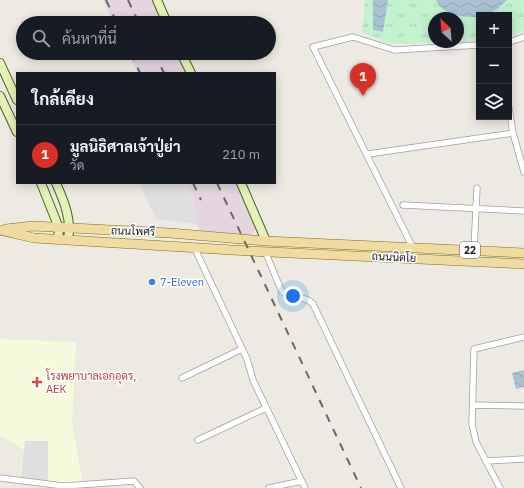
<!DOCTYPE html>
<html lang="th">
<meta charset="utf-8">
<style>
:root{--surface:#171b24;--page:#20242c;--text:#f1f3f6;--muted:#9ea1a6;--line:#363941;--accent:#d93025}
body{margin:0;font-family:"IBM Plex Sans",Sarabun,sans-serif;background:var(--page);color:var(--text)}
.controls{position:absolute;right:12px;top:12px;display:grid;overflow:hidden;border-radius:0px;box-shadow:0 2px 10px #0003}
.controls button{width:36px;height:36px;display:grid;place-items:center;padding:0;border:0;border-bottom:1px solid var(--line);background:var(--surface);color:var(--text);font:20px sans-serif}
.compass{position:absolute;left:428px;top:12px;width:36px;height:36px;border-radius:50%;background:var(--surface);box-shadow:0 2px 10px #0003;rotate:334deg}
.you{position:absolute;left:293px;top:296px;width:14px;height:14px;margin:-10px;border:3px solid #fff;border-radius:50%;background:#1a73e8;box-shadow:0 0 0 6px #1a73e833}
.badge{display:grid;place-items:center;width:26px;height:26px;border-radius:50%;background:var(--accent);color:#fff;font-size:13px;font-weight:700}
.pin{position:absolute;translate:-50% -33px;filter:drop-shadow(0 1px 2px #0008)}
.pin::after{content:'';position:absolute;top:21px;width:14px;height:12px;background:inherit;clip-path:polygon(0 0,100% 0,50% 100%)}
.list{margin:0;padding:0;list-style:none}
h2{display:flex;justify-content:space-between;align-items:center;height:52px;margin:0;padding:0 16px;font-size:17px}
h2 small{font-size:13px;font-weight:400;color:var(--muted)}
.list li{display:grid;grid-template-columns:26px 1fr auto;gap:12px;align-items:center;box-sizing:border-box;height:60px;padding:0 16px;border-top:1px solid var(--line)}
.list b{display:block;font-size:15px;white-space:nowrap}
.list p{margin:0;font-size:13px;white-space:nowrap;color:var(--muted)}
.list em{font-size:13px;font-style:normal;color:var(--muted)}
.icon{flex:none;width:22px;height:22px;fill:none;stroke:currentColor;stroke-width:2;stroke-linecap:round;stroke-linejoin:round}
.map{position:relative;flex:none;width:524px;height:488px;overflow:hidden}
.search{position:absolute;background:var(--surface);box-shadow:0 2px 10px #0003;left:16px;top:16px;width:260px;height:44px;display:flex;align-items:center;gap:10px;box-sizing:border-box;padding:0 14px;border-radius:22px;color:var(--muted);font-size:15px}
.panel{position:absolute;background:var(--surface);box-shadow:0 2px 10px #0003;left:16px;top:72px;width:260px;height:112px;border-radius:0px}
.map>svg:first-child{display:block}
.industrial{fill:#e4d5df}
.education{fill:#f5fadd}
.park{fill:url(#park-tufts)}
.parking{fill:#dfdfdf}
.water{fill:url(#water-waves)}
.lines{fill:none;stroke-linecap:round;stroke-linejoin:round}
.street-casing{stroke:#9f9f9f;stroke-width:7}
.secondary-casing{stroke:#4c6411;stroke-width:10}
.primary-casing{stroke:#817012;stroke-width:10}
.street{stroke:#fff;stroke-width:5.5}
.secondary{stroke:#e5f1bb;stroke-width:8}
.primary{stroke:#f0dca3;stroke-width:9}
.rail{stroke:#696969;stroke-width:2;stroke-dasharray:8 8;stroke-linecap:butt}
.shop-dot{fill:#3f7fe0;stroke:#fff;stroke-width:1.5}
.health-dot{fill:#e0444e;stroke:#fff;stroke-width:1.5}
.labels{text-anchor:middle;stroke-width:3;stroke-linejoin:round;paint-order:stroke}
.shield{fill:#fff;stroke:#5f5f5f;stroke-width:1}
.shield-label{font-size:10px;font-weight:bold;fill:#1b1b1b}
.street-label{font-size:11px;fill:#1b1b1b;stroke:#fff}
.shop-label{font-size:11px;fill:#366cbe;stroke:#fff;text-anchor:start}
.health-label{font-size:11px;fill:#be3a42;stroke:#fff;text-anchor:start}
</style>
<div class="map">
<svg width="524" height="488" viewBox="0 0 524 488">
<defs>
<pattern id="park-tufts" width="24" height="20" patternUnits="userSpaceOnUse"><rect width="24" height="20" fill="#c3f2cf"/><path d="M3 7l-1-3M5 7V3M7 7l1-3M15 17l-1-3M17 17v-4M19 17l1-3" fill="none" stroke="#a7cfb1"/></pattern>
<pattern id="water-waves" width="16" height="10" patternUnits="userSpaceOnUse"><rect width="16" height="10" fill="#a8c2d4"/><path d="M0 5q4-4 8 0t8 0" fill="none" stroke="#90a6b5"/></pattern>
</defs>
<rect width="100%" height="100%" fill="#eceae2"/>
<path class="industrial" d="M103,0H154L164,23H114Z
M128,53H178L187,73H138Z
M188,183H237L256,227L253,234L249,236L202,232L196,224L192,193Z"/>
<path class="education" d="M0,339L76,342L72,423L83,484H64L21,478L24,450L0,435Z"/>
<path class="park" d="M365,0H524V31L509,36V15H479V40L458,42V18H434V42H453L393,44L362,33Z"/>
<path class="parking" d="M139,183H188L192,193L196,224L156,219Z
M25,441H48V482L21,478Z"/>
<path class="water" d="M373,0H388L383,32L373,30Z
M436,0H507C499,8 491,15 479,15V17C462,17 445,17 436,0Z
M524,370V387L516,389L512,373Z"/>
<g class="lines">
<g class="street-casing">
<path id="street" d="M509,42L524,37
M509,108L513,133L524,172
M368,154L513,133
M403,205L524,211
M412,246L313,47L353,37L394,50L479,45
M194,247L247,359L253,380L305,488
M474,250L477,188
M265,251L282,292L308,300L313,304L401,488
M182,378L242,349
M473,405L524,406
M198,440L266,408
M486,461L524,459
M0,478L64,486L134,481L140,488
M269,488L302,481
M500,488L476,442L472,424L474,349L524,337"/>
</g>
<g class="secondary-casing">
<path id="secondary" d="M157,0L167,23
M181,53L191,73
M0,63L17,100
M0,96L17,132
M41,183L59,228L58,239
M56,183C64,201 72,220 68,239
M241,183L266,241"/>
</g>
<g class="primary-casing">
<path id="primary" d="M6,229L33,226L170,233L266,241L524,253
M0,230L34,238L249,251L524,264"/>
</g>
<use href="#street" class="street"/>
<use href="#secondary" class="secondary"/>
<use href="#primary" class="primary"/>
<path class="rail" d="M106,0L117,23
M128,0L139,23
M131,53L140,73
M154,53L164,73
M193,183L201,200
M217,183L361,488"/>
</g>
<circle class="shop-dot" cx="152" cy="282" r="4"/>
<path class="health-dot" d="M35 376h4v4h4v4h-4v4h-4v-4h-4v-4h4z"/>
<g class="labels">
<rect class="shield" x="460" y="242" width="20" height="16" rx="3"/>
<g class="shield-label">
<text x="470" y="254">22</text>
</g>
<g class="street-label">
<text transform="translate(133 231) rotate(2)" y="4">ถนนโพศรี</text>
<text transform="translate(394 257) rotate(3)" y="4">ถนนนิตโย</text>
</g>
<g class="shop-label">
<text x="160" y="286">7-Eleven</text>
</g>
<g class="health-label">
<text x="46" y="380">โรงพยาบาลเอกอุดร,<tspan x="46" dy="13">AEK</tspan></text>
</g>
</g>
</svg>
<div class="controls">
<button>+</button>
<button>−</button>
<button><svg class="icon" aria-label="layers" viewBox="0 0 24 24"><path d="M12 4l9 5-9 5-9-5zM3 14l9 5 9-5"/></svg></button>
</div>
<svg class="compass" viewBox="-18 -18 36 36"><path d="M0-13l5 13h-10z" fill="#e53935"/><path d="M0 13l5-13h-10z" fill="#9ea1a6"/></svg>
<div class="you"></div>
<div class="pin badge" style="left:363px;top:96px">1</div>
<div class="search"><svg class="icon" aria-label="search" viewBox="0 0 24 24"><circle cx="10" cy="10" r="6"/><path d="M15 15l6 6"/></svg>ค้นหาที่นี่</div>
<section class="panel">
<h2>ใกล้เคียง<small></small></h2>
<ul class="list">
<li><span class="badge">1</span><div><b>มูลนิธิศาลเจ้าปู่ย่า</b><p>วัด</p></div><em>210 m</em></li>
</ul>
</section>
</div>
